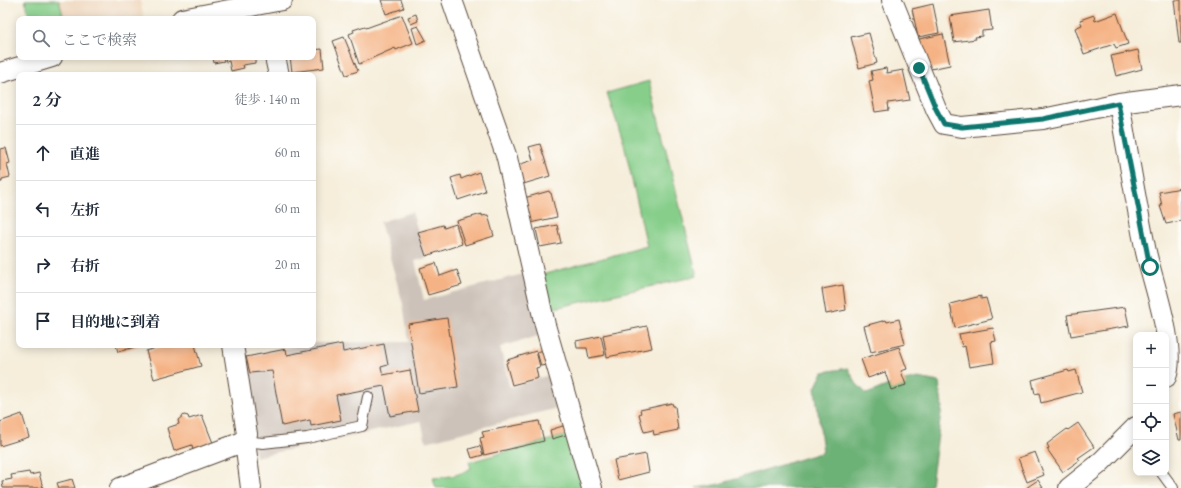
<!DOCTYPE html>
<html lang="ja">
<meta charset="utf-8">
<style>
:root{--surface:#fff;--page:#f6f6f7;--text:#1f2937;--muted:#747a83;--line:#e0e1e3}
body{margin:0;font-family:"EB Garamond","Noto Serif JP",serif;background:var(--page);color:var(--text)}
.controls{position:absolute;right:12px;bottom:12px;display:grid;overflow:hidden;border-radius:8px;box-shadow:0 2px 10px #0003}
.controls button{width:36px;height:36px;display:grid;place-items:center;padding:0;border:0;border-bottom:1px solid var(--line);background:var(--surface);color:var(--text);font:20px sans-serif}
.stop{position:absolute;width:12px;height:12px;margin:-9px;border:3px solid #0f766e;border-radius:50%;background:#fff}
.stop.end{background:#0f766e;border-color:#fff;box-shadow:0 1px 4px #0008}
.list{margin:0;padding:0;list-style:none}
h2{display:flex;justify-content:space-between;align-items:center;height:52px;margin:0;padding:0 16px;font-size:17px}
h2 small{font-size:13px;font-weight:400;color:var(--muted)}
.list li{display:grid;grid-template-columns:26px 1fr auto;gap:12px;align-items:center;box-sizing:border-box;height:56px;padding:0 16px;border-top:1px solid var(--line)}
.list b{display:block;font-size:15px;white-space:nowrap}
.list em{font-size:13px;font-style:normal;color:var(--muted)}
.icon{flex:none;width:22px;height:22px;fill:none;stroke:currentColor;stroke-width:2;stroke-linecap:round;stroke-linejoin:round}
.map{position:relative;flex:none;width:1181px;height:488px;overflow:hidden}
.search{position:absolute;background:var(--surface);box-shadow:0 2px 10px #0003;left:16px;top:16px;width:300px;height:44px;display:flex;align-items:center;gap:10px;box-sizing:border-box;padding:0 14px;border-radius:8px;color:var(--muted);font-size:15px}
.panel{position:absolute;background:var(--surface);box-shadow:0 2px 10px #0003;left:16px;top:72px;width:300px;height:276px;border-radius:8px}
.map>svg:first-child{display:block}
.built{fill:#efd6bc}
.industrial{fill:#cdc2b9}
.green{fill:#86ce8a;stroke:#607c54}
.forest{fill:#6cb176;stroke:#546e4a}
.building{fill:#f5b385}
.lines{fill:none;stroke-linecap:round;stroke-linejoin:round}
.service-casing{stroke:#57473a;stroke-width:12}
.minor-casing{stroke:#57473a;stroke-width:22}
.service{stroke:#fff;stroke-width:10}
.minor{stroke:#fff;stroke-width:20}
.route{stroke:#0f766e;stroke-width:5}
</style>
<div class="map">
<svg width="1181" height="488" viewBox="0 0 1181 488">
<rect width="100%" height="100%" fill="#fdfcf7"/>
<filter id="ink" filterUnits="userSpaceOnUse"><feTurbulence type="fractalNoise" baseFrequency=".025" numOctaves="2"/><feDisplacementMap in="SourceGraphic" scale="8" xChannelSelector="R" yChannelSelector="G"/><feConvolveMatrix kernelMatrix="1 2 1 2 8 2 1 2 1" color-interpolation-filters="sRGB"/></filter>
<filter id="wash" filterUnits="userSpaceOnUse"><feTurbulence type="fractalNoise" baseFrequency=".012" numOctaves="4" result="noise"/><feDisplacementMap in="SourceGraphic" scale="16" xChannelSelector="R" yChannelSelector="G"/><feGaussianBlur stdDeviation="0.9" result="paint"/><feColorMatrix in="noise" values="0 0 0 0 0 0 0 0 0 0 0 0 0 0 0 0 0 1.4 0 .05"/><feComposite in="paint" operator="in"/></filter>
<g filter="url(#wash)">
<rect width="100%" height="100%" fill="#f6eedb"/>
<path class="built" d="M59,0H140L144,19H64Z"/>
<path class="industrial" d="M412,212L426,258L415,261L424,300L527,273L541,335L500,347L510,387L556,373L565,406L426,442L421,421L255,457L248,374L242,370L240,358L301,345H313V343L409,342L403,304L380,222Z"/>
<path class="green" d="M25,0H59L64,19H30Z
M649,81L697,276L546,310L538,276L647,246L624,144L607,93Z
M571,434L586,488H436L433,478C447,477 459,476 471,468L469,462Z"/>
<path class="forest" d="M848,368L856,383L867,394L891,384L918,378L939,382L942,406L931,485L929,488H696L719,484L823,452L815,388L823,372Z"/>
<g id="blocks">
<path class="building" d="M381,0H401L404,8L386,14Z
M1174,0H1181V43H1179Z
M933,4L939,33L918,37L912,9Z
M989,10L992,30L982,31V36L975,37L976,39L954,42L950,16Z
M1117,13L1128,44L1116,48L1114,44L1084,54L1075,28L1082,25L1080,20L1094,15L1095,21Z
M416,14L418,21L411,24L408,17Z
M402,15L413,43L396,50L395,48L359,64L349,34L354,32L353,30L365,26L366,28Z
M418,26L426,40L417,44L412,28Z
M869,33L877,63L859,68L851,37Z
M943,34L950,65L926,70L919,39Z
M344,37L358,71L346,75L333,41Z
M322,49L324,68L292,72L290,57H313V50Z
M1138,50L1142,69L1116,76L1111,56Z
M213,57H223L224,61L214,63Z
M225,57H259V59L255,60V63L243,65L244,68L231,71L229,61L226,62Z
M886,68L887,73L903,70L910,100L888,103L889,110L875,112L869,81L873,80L871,71Z
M540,144L550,176L520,185L515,166L533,160L529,147Z
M6,148L10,163L7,164L10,177L2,179V182H0V149Z
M479,172L485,191L458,200L451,178L460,175L461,179Z
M1181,188V221L1166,224L1160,206H1162L1159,192Z
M549,191L550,193H551L557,217L530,223L524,198Z
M482,214V216L488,215L494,236L465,245L457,221Z
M456,224L462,244L426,256L418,232L443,225L444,228Z
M557,225L561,243L540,247L536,229Z
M436,263L440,276L457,270L462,285L428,295L420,268Z
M843,285L846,310L826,314L822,289Z
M981,296V299L986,298L992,319L955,328L950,304Z
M1125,307L1129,326L1071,336L1067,315Z
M447,318L458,387L419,393L408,324Z
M899,319L905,344L871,352L864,326L886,320L887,322Z
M647,326L652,348L607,357L603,335Z
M993,328L996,341L991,342L994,363L969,367L965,346L962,347L959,334Z
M601,336L605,355L589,358L587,348H577L576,341Z
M342,344L343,352L384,344L388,365L381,367L383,375L410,370L418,411L390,416L384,386L336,395L341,420L311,426L310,420L282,426L272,371L250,373L246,357L286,349L287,355Z
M116,345H141L118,352Z
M166,345H195L201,366L154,379L146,351Z
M899,347L907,369L901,371L906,385L891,390L885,372L868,378L861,359Z
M547,349L551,364L541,366L537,352Z
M536,351L540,367L536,368L538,378L512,385L506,363L508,362L507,360Z
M1068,370L1069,372L1076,370L1082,392L1041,403L1039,393L1035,394L1032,380Z
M672,403L673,406H675L678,430L654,435L653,430L644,432L639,414L641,413L640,410Z
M1181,412V440H1179L1173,414Z
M22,414L29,437L0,446V422Z
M184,415L188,416L189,419L202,415L213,443L193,450L192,445L174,451L167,428L179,424L178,420Z
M539,421L544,441L484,455L480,438L484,437L482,432Z
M1078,423L1094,447L1078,458L1080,460L1063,472L1047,449L1049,448L1047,444L1067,429L1068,430Z
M566,425L569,434L552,439L550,430Z
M480,446L483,455L472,458L469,449Z
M1035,452L1044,475L1027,482L1018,458Z
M646,454L649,472L618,480L614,460Z
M29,472L30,475L39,473L43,488H3L2,481L12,479L11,475Z
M72,479L75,488H59L57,483Z
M1038,480L1043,488H1026Z"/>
</g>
</g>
<g filter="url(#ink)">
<use href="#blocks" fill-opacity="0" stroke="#57473a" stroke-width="1"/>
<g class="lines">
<g class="service-casing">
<path id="service" d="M245,441L263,443L307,438L362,426L368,397
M1162,473L1173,488"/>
</g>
<g class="minor-casing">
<path id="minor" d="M452,0L507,158L545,325L592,488
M892,0L936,109L944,124L962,127L1043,119L1119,103L1181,95
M182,19L282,0
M275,57L279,75
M0,73L52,57
M1119,103C1128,153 1136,203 1146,252C1153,283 1177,349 1166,377
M245,441L251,488
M120,488L245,441L247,434L233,345
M1069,488L1099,464L1136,427"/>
</g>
<use href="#service" class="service"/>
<use href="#minor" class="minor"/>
</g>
</g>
<g class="lines" filter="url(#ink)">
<path class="route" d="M919,68L936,109L944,124L962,127L1043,119L1118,103L1150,267"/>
</g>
</svg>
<div class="controls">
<button>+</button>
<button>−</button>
<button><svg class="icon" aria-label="locate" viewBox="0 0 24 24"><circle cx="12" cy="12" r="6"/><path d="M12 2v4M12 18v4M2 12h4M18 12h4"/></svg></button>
<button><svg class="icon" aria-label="layers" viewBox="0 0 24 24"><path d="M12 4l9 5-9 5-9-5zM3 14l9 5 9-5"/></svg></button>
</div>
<div class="stop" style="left:1150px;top:267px"></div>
<div class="stop end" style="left:919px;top:68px"></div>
<div class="search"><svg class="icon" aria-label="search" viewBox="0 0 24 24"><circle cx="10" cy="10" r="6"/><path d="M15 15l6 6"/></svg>ここで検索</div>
<section class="panel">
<h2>2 分<small>徒歩 · 140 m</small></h2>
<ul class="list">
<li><svg class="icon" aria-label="ahead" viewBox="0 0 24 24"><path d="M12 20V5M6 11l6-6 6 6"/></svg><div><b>直進</b></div><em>60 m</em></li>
<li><svg class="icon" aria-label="left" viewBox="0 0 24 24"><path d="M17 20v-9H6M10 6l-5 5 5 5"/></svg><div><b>左折</b></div><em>60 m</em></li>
<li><svg class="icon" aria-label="right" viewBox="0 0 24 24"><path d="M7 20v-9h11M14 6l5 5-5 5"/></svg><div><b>右折</b></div><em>20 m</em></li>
<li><svg class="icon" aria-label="arrive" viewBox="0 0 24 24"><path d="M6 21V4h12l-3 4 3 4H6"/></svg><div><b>目的地に到着</b></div></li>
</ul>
</section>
</div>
